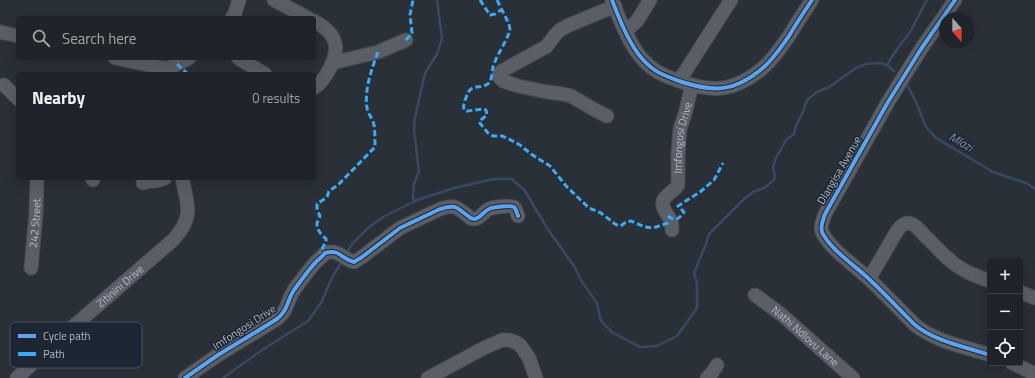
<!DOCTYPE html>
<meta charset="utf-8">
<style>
:root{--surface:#20242a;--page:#2d3036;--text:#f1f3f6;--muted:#a2a4a8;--line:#3d4147}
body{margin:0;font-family:"Titillium Web",sans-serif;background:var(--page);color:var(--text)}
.controls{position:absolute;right:12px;bottom:12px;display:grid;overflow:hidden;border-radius:4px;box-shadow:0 4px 16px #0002}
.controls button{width:36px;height:36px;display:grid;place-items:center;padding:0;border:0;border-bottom:1px solid var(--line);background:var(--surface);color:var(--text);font:20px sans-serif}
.compass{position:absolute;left:939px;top:12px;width:36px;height:36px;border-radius:50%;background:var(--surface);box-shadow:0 4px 16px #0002;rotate:159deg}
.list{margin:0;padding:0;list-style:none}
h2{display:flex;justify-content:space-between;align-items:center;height:52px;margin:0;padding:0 16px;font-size:17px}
h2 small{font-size:13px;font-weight:400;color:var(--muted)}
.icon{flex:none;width:22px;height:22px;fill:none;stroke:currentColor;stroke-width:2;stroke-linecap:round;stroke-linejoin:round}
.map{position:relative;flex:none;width:1035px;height:378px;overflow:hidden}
.search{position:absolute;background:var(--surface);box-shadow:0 4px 16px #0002;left:16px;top:16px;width:300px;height:44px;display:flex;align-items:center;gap:10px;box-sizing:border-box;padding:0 14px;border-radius:4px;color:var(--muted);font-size:15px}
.panel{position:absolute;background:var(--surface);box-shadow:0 4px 16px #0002;left:16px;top:72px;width:300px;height:108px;border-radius:4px}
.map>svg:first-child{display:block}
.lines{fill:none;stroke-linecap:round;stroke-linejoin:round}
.stream{stroke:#384963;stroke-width:2.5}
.minor-casing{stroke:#484c53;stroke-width:15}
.minor{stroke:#5a5e66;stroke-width:13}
.quiet{stroke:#3fa9f5;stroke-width:3;stroke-dasharray:6 3;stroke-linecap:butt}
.cycleway-casing{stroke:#1d2633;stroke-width:6}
.cycleway{stroke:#60a3ed;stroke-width:4}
.labels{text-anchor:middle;stroke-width:3;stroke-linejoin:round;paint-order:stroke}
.street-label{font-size:11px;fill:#b4bcc9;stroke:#1d2633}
.water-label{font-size:12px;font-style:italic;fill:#7c92b1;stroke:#1d2633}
.key{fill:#1d2633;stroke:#4a5360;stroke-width:1}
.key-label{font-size:11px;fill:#b4bcc9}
</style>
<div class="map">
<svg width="1035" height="378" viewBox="0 0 1035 378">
<rect width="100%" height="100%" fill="#2a3038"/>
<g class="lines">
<path class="stream" d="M887,65L895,52L910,32L927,0
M905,81L916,102L926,127L936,138L993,172L1026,183L1035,189
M414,202L413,196L414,184L419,172L414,130L415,118L425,73L437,54L442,38L437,0
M347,253L352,244L368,228L383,217L417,200L454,188L494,179H512L525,191L547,228L574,266L582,282L597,303L601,321L613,333L640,347L657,346L677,336L697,308V283L694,273L706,244L709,234L744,199L753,192L764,188L774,180L775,176L773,167L776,158L786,140L794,134L796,126L803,112L807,100L817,92L829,87L856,68L866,64L879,63L887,65L894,71
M223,378L262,350L308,321L321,303L332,278L342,261"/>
<g class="minor-casing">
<g id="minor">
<path d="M274,0L308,18"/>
<path d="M612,0C619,18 627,39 639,55C652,71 660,74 679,81C714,93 735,92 764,67C774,58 781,47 789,36C796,24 804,12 812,0"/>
<path d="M955,0L921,49L888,102L825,214C823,220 820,226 822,232C829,248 855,266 868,278C884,293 899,309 914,324C933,341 966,347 990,355"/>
<path d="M232,18L235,13L239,0"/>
<path d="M314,21C336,33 341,46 330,68C326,76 322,83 314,88"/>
<path d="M626,31L637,21L650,0"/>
<path d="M0,32L18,36"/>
<path d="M115,58L162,68H170L189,58"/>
<path d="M238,58L265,74"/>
<path d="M332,63L378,52L406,40"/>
<path d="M679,81L731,0"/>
<path d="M4,85L18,99"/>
<path d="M607,116L595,110L571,96L563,94L547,92L518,86L503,81L500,78L499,74L502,71L540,50L546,47L555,35L560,30L567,26L615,6"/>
<path d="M92,178L93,180"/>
<path d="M143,183C150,180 159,182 165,178"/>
<path id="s1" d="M672,230C672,227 672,224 671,221C668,215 661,207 663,201C666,194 675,191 678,185V154L680,129L685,114L692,85"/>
<path id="s2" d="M31,268L36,214L37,178"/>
<path d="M869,279L897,231C901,226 905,221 912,224C918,227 922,233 926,237C935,245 942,254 951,261C962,271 976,276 990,281"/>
<path d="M1020,292L1035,298"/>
<path id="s3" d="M755,295L782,315L853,378"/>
<path d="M1012,363L1035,374"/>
<path id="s4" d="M17,378L52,345L173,240C194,218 188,205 182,178"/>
<path d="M185,378L218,355L277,319C289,309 286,302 294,290C300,282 309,269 316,262C319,259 322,257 325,253C341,249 341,259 354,262L362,257L400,228L440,209C456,204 456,207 468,216C470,218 471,219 474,219C480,219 484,211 489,209C493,207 510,205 514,207C516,209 517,213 518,216"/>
<path d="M428,378L484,348L502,340H509L515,342L520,345L529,358L536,378"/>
<path d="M707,378L712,373L717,365"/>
</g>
</g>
<use href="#minor" class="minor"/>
<path class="quiet" d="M480,0L490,15L495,14L501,10L504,12
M497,0L509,24L510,30C506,43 497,54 493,67C492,71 492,78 490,82C482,91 470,81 466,98C464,102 463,106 464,110L467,111L484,109L486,110L487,115L482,119L479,122L488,133L493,136H502L507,138L520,145L531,154L550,166L567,187L589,208L601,213L615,224L619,226L622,225L626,222L631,221L645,227L653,228L671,222
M406,40L412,33L410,15L413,0
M177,64L188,74
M668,216C676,222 679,219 684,212L678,206L700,192L714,180L723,163
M321,258V251L326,241V239L321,234L317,228V223L320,216L317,210V204L327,197L329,191L338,185L375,147C375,144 375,128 374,125C373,119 368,114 367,108C364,90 372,68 378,52"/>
<g class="cycleway-casing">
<path id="cycleway" d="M612,0C619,18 627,39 639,55C652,71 660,74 679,81C714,93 735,92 764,67C774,58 781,47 789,36C796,24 804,12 812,0
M955,0L921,49L888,102L825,214C823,220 820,226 822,232C829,248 855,266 868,278C884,293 899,309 914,324C933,341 966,347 990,355
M185,378L218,355L277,319C289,309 286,302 294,290C300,282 309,269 316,262C319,259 322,257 325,253C341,249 341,259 354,262L362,257L400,228L440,209C456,204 456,207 468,216C470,218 471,219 474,219C480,219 484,211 489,209C493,207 510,205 514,207C516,209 517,213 518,216"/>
</g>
<use href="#cycleway" class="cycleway"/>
</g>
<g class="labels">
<g class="street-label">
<text dy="4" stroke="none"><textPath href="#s1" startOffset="101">Imfongosi Drive</textPath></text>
<text transform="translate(839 170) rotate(-60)" y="4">Dlangisa Avenue</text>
<text dy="4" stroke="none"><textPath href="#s2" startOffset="45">242 Street</textPath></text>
<text dy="4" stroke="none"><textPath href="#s4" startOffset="138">Zitinini Drive</textPath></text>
<text transform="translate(244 327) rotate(-33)" y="4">Imfongosi Drive</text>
<text dy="4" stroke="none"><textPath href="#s3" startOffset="65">Nathi Ndlovu Lane</textPath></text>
</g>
<g class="water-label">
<text transform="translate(961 142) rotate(31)" y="4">Mlazi</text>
</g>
</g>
<rect x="10" y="322" width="132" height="46" rx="6" class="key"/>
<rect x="18" y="334" width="18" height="4" fill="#60a3ed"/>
<rect x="18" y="352" width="18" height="4" fill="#3fa9f5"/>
<g class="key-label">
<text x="43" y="340">Cycle path</text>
<text x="43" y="358">Path</text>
</g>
</svg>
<div class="controls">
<button>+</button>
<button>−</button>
<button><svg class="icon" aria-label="locate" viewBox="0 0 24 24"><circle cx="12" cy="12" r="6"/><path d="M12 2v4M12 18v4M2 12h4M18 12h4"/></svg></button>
</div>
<svg class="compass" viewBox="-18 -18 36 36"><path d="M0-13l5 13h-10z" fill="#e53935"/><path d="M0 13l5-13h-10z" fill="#a2a4a8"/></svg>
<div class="search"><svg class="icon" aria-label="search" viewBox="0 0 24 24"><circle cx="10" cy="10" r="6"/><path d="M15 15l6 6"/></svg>Search here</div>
<section class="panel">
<h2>Nearby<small>0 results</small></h2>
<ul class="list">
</ul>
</section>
</div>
